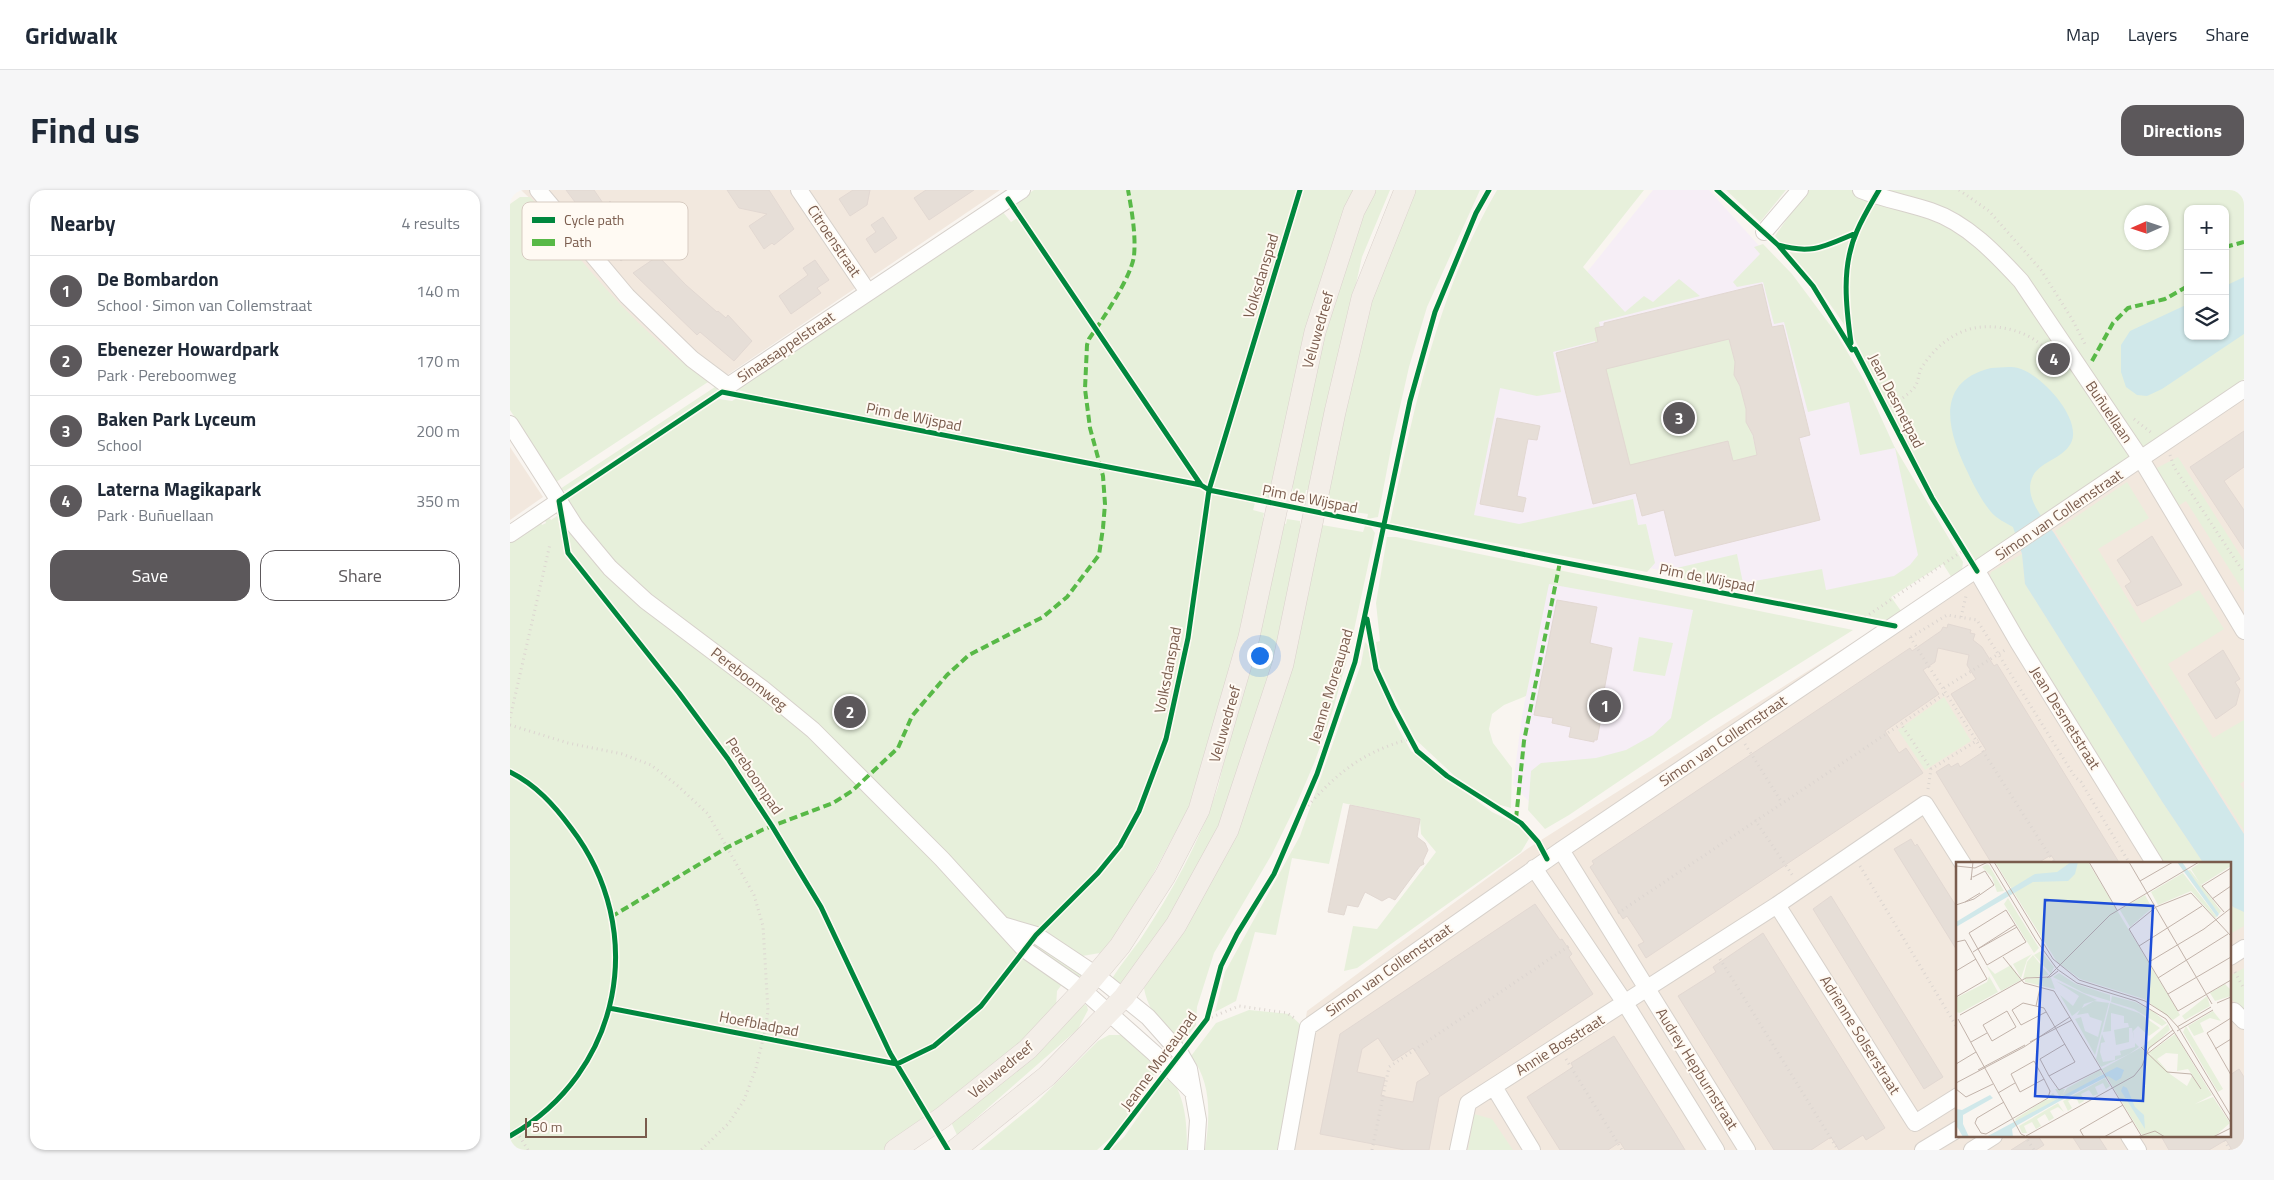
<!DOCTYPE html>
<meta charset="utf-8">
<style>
:root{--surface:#fff;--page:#f6f6f7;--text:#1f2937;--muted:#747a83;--line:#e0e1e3;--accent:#5c585b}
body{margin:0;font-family:"Titillium Web",sans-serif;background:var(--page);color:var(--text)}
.controls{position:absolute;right:15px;top:15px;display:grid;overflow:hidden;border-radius:10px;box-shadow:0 1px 4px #0004}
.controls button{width:45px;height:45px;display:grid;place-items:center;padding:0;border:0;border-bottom:1px solid var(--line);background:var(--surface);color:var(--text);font:25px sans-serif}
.compass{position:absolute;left:1614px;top:15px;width:45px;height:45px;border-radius:50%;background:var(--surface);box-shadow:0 1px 4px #0004;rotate:267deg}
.scale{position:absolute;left:15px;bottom:12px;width:122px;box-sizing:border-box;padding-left:5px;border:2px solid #7a5c4d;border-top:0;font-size:14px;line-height:18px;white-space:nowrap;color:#7a5c4d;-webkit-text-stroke:4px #fffaf3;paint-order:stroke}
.you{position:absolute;left:749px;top:465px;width:18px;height:18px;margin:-12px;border:4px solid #fff;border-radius:50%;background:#1a73e8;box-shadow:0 0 0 8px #1a73e833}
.badge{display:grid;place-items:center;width:32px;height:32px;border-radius:50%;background:var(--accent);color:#fff;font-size:16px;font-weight:700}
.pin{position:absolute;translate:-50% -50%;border:2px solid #fff;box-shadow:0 1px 5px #0006}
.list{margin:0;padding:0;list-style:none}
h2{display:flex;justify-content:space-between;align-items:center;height:65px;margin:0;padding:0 20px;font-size:21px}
h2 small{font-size:16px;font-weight:400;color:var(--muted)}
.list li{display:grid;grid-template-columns:32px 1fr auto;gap:15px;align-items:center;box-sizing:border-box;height:70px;padding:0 20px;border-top:1px solid var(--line)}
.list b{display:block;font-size:19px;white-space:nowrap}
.list p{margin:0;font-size:16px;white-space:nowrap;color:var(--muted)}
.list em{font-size:16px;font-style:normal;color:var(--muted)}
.actions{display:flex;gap:10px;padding:15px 20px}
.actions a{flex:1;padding:11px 0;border:1px solid var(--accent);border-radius:15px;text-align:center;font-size:18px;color:var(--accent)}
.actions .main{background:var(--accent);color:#fff}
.icon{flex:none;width:28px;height:28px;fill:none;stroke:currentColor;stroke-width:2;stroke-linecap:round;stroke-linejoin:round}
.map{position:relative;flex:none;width:1734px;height:960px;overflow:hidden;border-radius:15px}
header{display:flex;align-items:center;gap:30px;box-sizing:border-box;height:70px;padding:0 25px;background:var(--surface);border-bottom:1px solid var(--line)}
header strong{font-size:24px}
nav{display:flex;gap:28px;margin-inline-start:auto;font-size:18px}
.intro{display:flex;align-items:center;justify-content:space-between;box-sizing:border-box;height:120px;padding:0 30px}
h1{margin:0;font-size:35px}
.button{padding:12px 22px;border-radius:15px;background:var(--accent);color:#fff;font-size:18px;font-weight:700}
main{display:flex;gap:30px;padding:0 30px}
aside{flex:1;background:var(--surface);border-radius:15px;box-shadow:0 1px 4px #0004}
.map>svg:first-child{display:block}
.residential{fill:#f2e8de;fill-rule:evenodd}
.education{fill:#f6eef6}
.green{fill:#e7f0db;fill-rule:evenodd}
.water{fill:#d0e8ea}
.building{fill:#e6ded7;stroke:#e2d8d2;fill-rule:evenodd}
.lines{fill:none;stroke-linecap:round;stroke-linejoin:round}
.minor-casing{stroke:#d7d1cb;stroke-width:18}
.major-casing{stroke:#dad1cc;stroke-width:22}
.path{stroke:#dcd5d0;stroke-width:3;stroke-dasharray:1 4;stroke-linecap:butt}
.minor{stroke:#fefefd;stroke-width:16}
.major{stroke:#f3eee8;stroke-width:21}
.quiet{stroke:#58b947;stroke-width:4;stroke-dasharray:8 4;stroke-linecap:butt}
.cycleway-casing{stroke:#fffaf3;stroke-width:8}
.cycleway{stroke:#00873e;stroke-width:5}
.labels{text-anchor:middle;stroke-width:4;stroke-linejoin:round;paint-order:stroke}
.street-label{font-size:15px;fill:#7a5c4d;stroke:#fffaf3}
.inset-road{fill:none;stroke:#c2b3aa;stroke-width:1}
.view{fill:#1d4ed8;fill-opacity:0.15;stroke:#1d4ed8;stroke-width:2.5}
.inset-edge{fill:none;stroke:#7a5c4d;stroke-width:2.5}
.key{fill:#fffaf3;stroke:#d7cbc1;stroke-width:1}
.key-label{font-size:14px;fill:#7a5c4d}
</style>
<header>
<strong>Gridwalk</strong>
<nav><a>Map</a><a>Layers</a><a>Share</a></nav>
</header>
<div class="intro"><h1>Find us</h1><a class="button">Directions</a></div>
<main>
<aside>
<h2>Nearby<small>4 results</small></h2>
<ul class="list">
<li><span class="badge">1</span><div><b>De Bombardon</b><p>School · Simon van Collemstraat</p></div><em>140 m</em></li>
<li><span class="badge">2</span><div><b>Ebenezer Howardpark</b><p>Park · Pereboomweg</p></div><em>170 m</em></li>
<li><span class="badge">3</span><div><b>Baken Park Lyceum</b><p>School</p></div><em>200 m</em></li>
<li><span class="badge">4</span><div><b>Laterna Magikapark</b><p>Park · Buñuellaan</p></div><em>350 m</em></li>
</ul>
<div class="actions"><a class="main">Save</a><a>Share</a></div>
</aside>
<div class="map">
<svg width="1734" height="960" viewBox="0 0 1734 960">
<rect width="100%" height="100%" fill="#f9f5f0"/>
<path class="residential" d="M11,0H490L204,194L179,187L101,116L30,18Z
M1734,199V960H774L797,821L1017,659L1358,443ZM1448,674H1720V946H1448Z
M0,257L33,307L0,330Z"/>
<path class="education" d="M1143,0H1199L1278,88L1356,198L1438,367L1342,417L1149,380L948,336L976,188L1028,143Z
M1038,389L1199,418L1170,546L1037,631L1003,594L1012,526Z"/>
<path class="green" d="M524,0H847L758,308L747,306L743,320L754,323L753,328L758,330L733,437L680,615L636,697L597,757L590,763L572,766L574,786H568L562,781L547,801L546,817L485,879L374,960H0V351L30,330L32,335L36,333L34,328L39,327L41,330L59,318L55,311L209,209L222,211L236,202L224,199L492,21L501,32L512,25L504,13Z
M864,0H880L852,67L800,300H796L793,314L782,312L783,297L779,296L812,146L844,47Z
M905,0H970L917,117L899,177L883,248L868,327L857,329L858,324L816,318L829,228L860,110Z
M987,0H1134L1073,77L1115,122L1134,106L1143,112L1169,89L1190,106L1089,132L1095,159L1219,149L1225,172L1224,185L1230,196L1236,219V232L1242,243L1247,265L1223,271L1218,252L1119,282L1085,151L1043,162L1051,202L1027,206L990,198L964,325L1009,334L1123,309L1128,335L1136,334L1145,373L1137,382L880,333C904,218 927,103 987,0Z
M1216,0H1276L1250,32Z
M1297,0H1734V189L1466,371L1420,299L1345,150L1301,87L1265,46ZM1678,19H1715V146H1678ZM1622,22H1652V52H1622Z
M10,7H20L30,18C78,82 133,145 198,192L46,292L0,220V14Z
M1253,54L1282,84L1326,143L1354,190L1384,256L1453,372L1452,381L1442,388L1433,374L1381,407L1391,421L1377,430L1159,387L1158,380L1227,364L1233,393L1312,379L1316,400L1384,386L1400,375L1408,365L1385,258L1350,265L1339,212L1298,222L1274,132L1264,134L1253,92L1227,97L1223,92L1250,64L1244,57Z
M205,197L208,200L55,301L50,299Z
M1668,267L1734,371V402L1676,311L1665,318L1643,280Z
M1617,292L1639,328L1588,359L1632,433L1689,400L1714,439L1658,474L1703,548L1734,530V591L1730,594L1734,600V640L1545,341Z
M777,329L790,331V336L793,337L762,479L747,532L701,656L657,734L611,793L606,794L603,792V787C611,774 621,762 630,750C662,702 690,651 708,597L772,333L776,334Z
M812,335L853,342L855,336L861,337L865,343L841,454L823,520L805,571L787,613L762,664L704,763L687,817L686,835L672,853C654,838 638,822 634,798L697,695Z
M877,347H886L1343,440L1201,529L1059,625L1035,639L1018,620L1021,581L1031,573L1086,568L1116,560L1143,545L1161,528L1183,420L1039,394L1016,506L994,515L982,524L979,539L983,553L1002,578L1001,618L987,614L949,590L905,549L870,478L866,452L870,451L866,413Z
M1512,364L1515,394L1653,613L1694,674H1652L1620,620V616L1479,389L1481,382Z
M1129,447L1163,453L1155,486L1123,481Z
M855,452L858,455L863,480L887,536L901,561L982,622L1009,635L1020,647L1011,662L847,778L834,781L843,736L867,739L926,662L911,644L910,629L833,613L819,674L782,668L766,745L745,742L726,811L705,822L715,782L790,646L851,474Z
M1434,507L1461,551L1415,580L1388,540Z
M1720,716L1734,722V736L1720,744Z
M1734,778V820L1720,808V786Z
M574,814L577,816L578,820L568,839L447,945L441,932Z
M739,820L779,824L791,835L767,960H695C700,927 702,893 681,866L706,833Z
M599,845C602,845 607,845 611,845C622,848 646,867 648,879L608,941L587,960H469L526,913L588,851Z
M654,890H662C676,910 677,936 677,960H600L614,947Z
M964,924L982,929L1003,960H958Z"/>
<path class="water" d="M1734,87V144L1652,199L1637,206L1627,205L1616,197L1611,182V155L1620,141L1678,114V146H1715V96Z
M1481,178C1489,178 1500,176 1508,178C1531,184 1573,229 1561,253C1553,269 1528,272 1522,288C1514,307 1533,329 1544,343L1734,644V722L1723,717L1720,713V674H1694L1653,613L1515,394L1512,364L1503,337C1496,333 1487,329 1481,322C1472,311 1464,296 1458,283C1438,243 1423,192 1481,178Z"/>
<path class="building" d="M56,0H84L95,16L100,11L134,51L111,71L72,26L74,24Z
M217,0H259L284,39L264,55L262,53L254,59L239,36L257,24L229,18Z
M343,0H360L357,15L340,26L329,9Z
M416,0H464L419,30L404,8Z
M373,27L387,48L365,63L356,49L366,42L361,35Z
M148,66L176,95L207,122L208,121L216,128L218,125L242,151L224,171L190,142L187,145L123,83Z
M305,70L319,90L307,98L311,103L281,124L269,106L298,85L293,78Z
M1252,94L1262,137L1273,135L1300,245L1289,248L1310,330L1165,366L1154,320L1132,326L1126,303L1083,314L1046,163L1088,152L1085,138L1094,136V133ZM1219,149L1225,172L1224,185L1230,196L1236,219V232L1243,245L1247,265L1223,271L1218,251L1120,275L1096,179Z
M987,228L1030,236L1027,250L1018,249L1007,306L1016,308L1013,322L970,314Z
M1734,241V277L1714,291L1734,320V359L1680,277Z
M1642,346L1672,395L1627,416L1615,396L1621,392L1607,370Z
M1047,410L1087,417L1080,453L1102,458L1090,522L1092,523L1087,550H1084V552L1059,547L1061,537L1042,533L1043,528L1024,525Z
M1438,434L1461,440L1460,443L1465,444L1463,450L1472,457L1484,476L1487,474L1610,674H1547L1541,665L1526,674H1482L1426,582L1439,574L1441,577L1448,573L1450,577L1476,560L1441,504L1466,489L1457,475L1459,465L1428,458L1425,472L1413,480L1429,504L1375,541L1389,563L1396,558L1413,583L1136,768L1128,755L1134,752L1117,726L1113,729L1080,677L1084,674L1082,671L1400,458L1402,461L1425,445L1431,441L1433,437L1437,438Z
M1713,460L1730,489L1725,492L1730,500L1726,515L1706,529L1678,484Z
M840,615L910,629L907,647L915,653L918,660L913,671L914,674L910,676L885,710L879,707L872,711L855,702L848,717L837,715L834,725L818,722Z
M1401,649L1405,656L1407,654L1448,719V762L1384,659Z
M1321,706L1433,887L1414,899L1303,719Z
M1025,714L1050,750L1052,749L1062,764L1059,767L1083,804L929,907L919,960H895L810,944L830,844ZM868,848L883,871L903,858L920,884L907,892L903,912L871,906L875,888L847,882L852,859Z
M1253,743L1375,938L1356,950L1353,945L1329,960L1321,947L1301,960H1264L1168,806L1206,782L1203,777Z
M1104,846L1163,940L1175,960H1115L1110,952L1098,960H1050L1023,917L1017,907L1063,877L1061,873Z
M1729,879L1734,887V960H1722L1716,950L1699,960H1659L1651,946H1720V885Z
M1523,946H1528L1534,955L1526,960H1501Z
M1562,946H1588L1597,960H1571Z"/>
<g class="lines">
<g class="minor-casing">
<path id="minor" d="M28,0L117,106L182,169L218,196L512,0
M289,0L358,102
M1351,0C1373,9 1397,13 1421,21C1457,33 1486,64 1511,91L1631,269L1734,441
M1254,42L1290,0
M0,234L65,336L100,378L136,411L253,499L303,540L432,669L514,759L573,800L644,863L683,902
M0,344L49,311
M1467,381L1508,452L1645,674
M1051,660L1237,960
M1024,678L1115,813L1206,960
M1267,715L1405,933L1448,906
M492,735L526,745L586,785L638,827L670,863L679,879L688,930L686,960
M1720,767L1734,758
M1720,822L1724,821L1734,831
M984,897L1022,960
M1619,946L1628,960
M776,960L798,837L1051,660L1734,199
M948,960L958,913L1267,715L1415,614L1453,674
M1413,960L1448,939
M1462,960L1484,946"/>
</g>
<g class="major-casing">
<path id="major" d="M385,960L433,927L518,859L573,800L610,756L655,686L689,620L739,447L805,142L844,21L855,0
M445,960L537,886L614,807L666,735L718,640L773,474L825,222L852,108L895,0"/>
</g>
<path class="path" d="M1449,0L1479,21L1531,80L1562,129L1576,156
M1377,220C1385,213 1397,206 1404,198C1409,192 1408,183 1412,177C1430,150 1454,134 1486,137C1505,139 1521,145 1535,158
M1624,229L1643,244
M1660,265L1664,277L1734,383
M1451,427L1456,406
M1351,430L1454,360
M1400,447L1545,674
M1401,447L1437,425L1467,430L1565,587L1571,592L1620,674
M1434,498L1495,460
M0,528L40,354
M0,535L58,553L112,564L141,575L168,596L198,624L244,705L253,736L258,821L255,841L246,878L234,910L219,933L191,960
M1235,554L1272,613
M1421,579L1391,534L1437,502
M1418,599L1421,579L1468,550
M788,627C823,587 848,563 900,549
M1245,630L1283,686
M1350,676L1448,839
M1108,723L1391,534
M1210,769L1328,960
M1725,782L1734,799
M697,829L729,816L777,823L786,829
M1056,869L1112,960
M7,942L18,960
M1515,946L1524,960
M1712,946L1720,960
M862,960L879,877L1059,756"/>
<use href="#minor" class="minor"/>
<use href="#major" class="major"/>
<path class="quiet" d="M1715,57L1734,52
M1582,171L1603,133L1618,118L1655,109L1678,96
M1006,629L1014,551L1050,372
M101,727L218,657L252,640L323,613L342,601L388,558L402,526L437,485L459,465L533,427L557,407L589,365L593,338L595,314L593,286L580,238L575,199L577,155L579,149C592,130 621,88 624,66C626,45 622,22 618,0"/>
<g class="cycleway-casing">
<path id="cycleway" d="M1207,0L1268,55L1303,96L1342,160L1345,159L1422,308L1467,381
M498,9L691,295
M1268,55C1302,65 1315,56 1346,43
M1341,153C1336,117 1331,76 1347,41C1353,27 1361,14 1369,0
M857,429L866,479L884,518L907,561L937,586L1011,633L1028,652L1037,669
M0,582C26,595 44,615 61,638C139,740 112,882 0,946
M99,818L387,874L424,856L471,816L526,745L588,683L610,656L629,621L656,549L678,448L699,300L790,0
M438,960L380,863L311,717L262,636L218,569L169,503L58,363L49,311L212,202L691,295L699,300L1046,371L1385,436
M596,960L697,829L711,776L727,744L764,684L807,584L845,472L900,211L925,122L966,23L979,0"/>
</g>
<use href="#cycleway" class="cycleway"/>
</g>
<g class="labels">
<g class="street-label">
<text transform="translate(324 51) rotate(56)" y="5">Citroenstraat</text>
<text transform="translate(751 86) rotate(-73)" y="5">Volksdanspad</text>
<text transform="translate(808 140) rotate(-74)" y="5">Veluwedreef</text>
<text transform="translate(276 157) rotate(-34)" y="5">Sinaasappelstraat</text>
<text transform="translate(1386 211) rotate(63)" y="5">Jean Desmetpad</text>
<text transform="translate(1599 222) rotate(56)" y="5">Buñuellaan</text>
<text transform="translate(404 227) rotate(11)" y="5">Pim de Wijspad</text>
<text transform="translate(800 309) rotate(11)" y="5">Pim de Wijspad</text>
<text transform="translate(1549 325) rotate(-34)" y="5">Simon van Collemstraat</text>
<text transform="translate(1197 388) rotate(11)" y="5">Pim de Wijspad</text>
<text transform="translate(658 480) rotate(-79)" y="5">Volksdanspad</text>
<text transform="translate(239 489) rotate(38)" y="5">Pereboomweg</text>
<text transform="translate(821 496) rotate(-73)" y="5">Jeanne Moreaupad</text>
<text transform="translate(1555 528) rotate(58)" y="5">Jean Desmetstraat</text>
<text transform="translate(715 534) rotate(-74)" y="5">Veluwedreef</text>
<text transform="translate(1213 551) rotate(-34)" y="5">Simon van Collemstraat</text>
<text transform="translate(244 586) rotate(56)" y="5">Pereboompad</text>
<text transform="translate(879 780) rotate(-35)" y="5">Simon van Collemstraat</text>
<text transform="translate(249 834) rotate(11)" y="5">Hoefbladpad</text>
<text transform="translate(1350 845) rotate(58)" y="5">Adrienne Solserstraat</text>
<text transform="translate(1050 855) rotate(-32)" y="5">Annie Bosstraat</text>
<text transform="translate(649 871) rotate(-54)" y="5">Jeanne Moreaupad</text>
<text transform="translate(1187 879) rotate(58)" y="5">Audrey Hepburnstraat</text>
<text transform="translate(491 880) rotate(-40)" y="5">Veluwedreef</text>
</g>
</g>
<g transform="translate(1446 672)">
<rect width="275" height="275" fill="#f9f5f0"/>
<path d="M39,0H132L224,153L217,158L188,137L124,117L101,100ZM245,0H275V4L245,23L235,7ZM31,2L33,3L48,29L41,30L36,15L26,5ZM234,8L265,49L263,52L234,14L231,9ZM227,11L261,55L259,56L235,29L202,43L195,30ZM189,33L196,46L174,65L164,48ZM52,36L83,86L78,91L48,42ZM85,89L98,105L95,112L78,93ZM76,92L71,98L65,116L57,102ZM77,93L93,113L67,117L71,100ZM30,103L39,112L55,103L65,118L45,129ZM103,111L120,122L154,133V139L128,131L97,115ZM33,114L42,130L4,151L0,150V136L31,120ZM81,116H95L99,127L69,120V117ZM100,119L141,138L128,142L126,146L138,139L153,141L139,193L119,157L125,155L129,169L142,175L146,159L134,155L132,151L121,153L124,148L116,154L104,133L117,144L123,134ZM269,122L275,128V134L259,139L254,131ZM156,134L179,140L198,150L211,161L206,164L178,147L155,140ZM251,134L254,144L229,158L226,154ZM154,141L183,151L204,166L193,174L182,164L177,169L178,177L176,166H173V180L160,183L158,168L173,165L172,161H168V154L155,151V169L147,170ZM257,149L265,159L254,156L244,161L248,170L238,174L232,164ZM212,162L214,168L191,189L186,185ZM230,164L267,227L262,230L227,170ZM146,172L149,180L145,181L144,190L147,200L159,198V194L165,193L164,189L179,185V181L183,185L173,192L145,205L140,197ZM219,172L256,233L239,242L257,235L274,261L258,275H187L146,207L184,186L200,196L193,191ZM210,191L222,192L221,209L232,207L246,227L236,214L231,224L214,212L201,197ZM144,208L147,212L105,237L99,227H109L107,232L111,226ZM149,216L154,224L150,227L147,221L139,225L142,232L137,234L133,228L125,232L128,239L123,242L120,235L112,239L116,246L112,249L107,239ZM97,231L102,238L60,260L59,257L89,238H96L90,237ZM102,241L108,250L102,245L94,249L98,256L93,259L89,252L81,257L85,264L80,267L76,260L68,264L71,271H66L63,264Z" fill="#e7f0db" fill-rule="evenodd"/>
<path d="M115,0H122L119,12L112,19L77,20L0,65V60L79,12L101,10ZM221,0H226L263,52L261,55ZM161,205L168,208L165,216L160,219L152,214L102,240L60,264L56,267L57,275H30ZM167,224L171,226L179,245L188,253L189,267L165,229ZM34,233L37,236L7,253V262L13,275H7L0,263V247L6,248Z" fill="#d0e8ea"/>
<path class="inset-road" d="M33,0L80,78L101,107L121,121L180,139L210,157L275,261M38,0L97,97L123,118L189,139L211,153L222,165L275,254M133,0L161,48M173,0L256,142M0,4L19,6L32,0M16,14L15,18L17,0M184,19L217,0M256,37L275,24M9,40L24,31M0,43L18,37L38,23L29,9L17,15M50,48L70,80L31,103L13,71ZM268,50L246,24L275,6M275,74L235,31L200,45L173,67L222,149L275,118M0,80L9,78L31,117L0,135M183,84L246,44M22,87L61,65M17,90L59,63M47,95L68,121L98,129L186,275M193,100L248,67L275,46M0,109L20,97M91,116L154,53L243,0M202,116L272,72M212,132L275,95M261,141L275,135M80,144L84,126M51,149L60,165L36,179L27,163ZM90,150L65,163L56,148L67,141L88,146L119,200L93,214L84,197L109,182M4,153L70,116L94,115L102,109M275,156L251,171L275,213M2,157L65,272L69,274M221,165L255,145M221,169L257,148M15,180L31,171M74,180L116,158M185,185L211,210L235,212L245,227M259,187L275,177M191,192L218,171M78,199L88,217L64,230L55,212ZM0,202L20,190M22,208L69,183M93,214L103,228L145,207M0,221L68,185L114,155M0,227L10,235L37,222M42,231L59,221M48,240L21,256L19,261L25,271L30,272L92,236L94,229L88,217M70,274L178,214L186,204L193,186L217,168M128,275L124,268L167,243M148,275L177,259M181,275L199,269L209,275M257,275L275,266"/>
<path class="view" d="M89,38L197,44L187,239L79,234Z"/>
<rect width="275" height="275" class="inset-edge"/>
</g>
<rect x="12" y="12" width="166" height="58" rx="8" class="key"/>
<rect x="22" y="27" width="23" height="6" fill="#00873e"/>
<rect x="22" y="49" width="23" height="7" fill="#58b947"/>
<g class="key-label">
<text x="54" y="35">Cycle path</text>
<text x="54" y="57">Path</text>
</g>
</svg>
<div class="controls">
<button>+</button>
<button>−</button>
<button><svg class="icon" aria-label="layers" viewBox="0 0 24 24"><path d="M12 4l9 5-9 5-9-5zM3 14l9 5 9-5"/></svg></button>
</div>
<svg class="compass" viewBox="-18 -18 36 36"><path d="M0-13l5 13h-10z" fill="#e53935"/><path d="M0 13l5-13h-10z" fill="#747a83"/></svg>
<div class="scale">50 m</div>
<div class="you"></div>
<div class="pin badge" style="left:1095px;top:516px">1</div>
<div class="pin badge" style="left:340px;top:522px">2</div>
<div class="pin badge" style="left:1169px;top:228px">3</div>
<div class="pin badge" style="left:1544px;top:169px">4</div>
</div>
</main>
